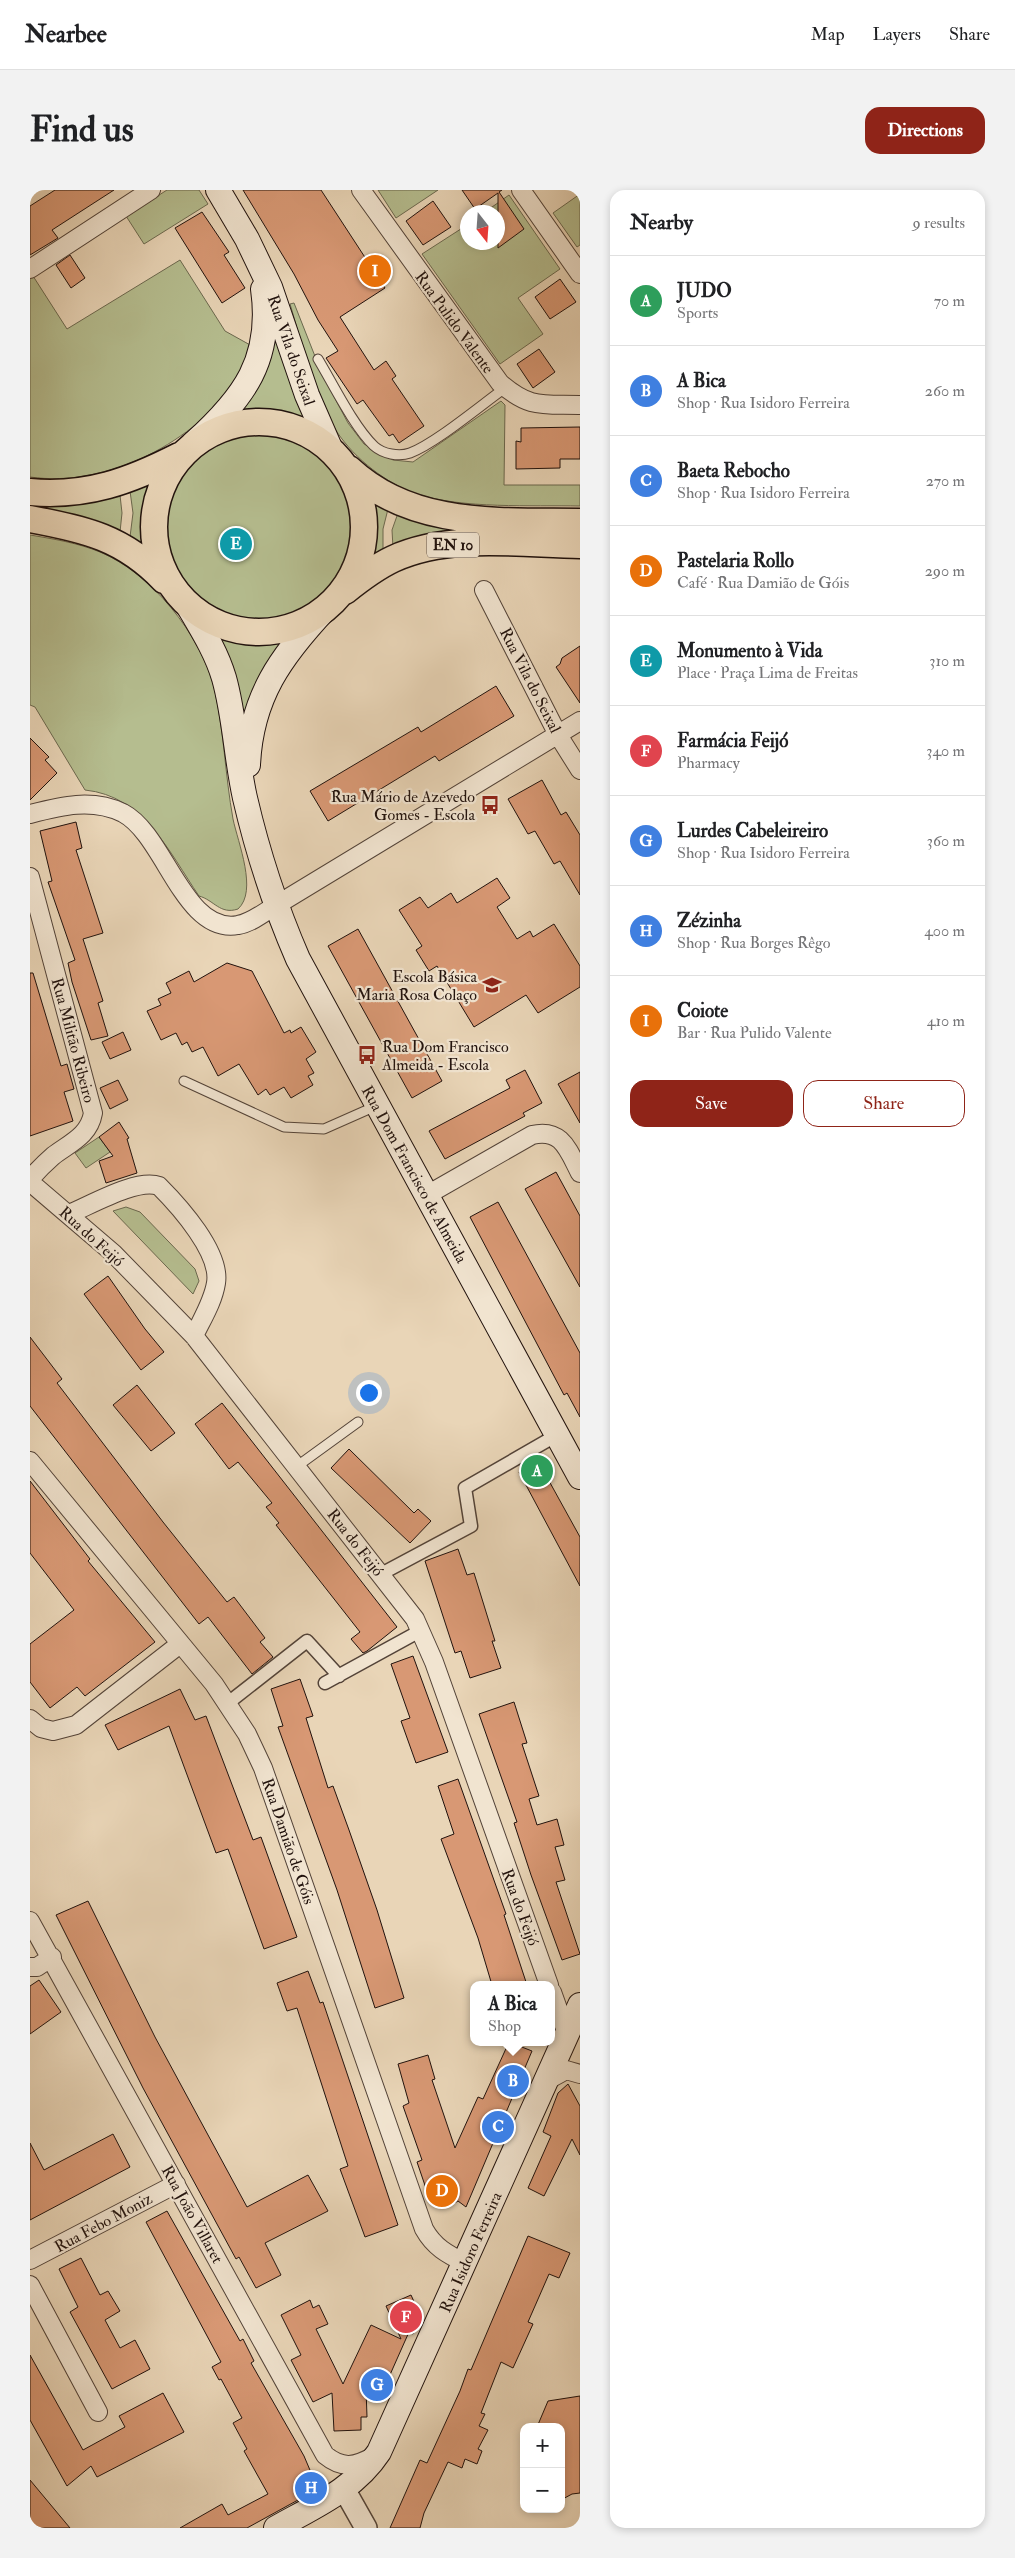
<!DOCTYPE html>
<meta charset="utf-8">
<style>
:root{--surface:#fff;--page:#f2f2f2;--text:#202124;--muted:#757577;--line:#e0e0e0;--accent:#8f2418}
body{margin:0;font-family:"IM FELL Double Pica",serif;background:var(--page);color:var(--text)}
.controls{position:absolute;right:15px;bottom:15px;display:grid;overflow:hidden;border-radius:10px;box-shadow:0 2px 8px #0003}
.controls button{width:45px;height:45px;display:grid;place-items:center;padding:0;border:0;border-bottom:1px solid var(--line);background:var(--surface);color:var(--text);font:25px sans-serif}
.compass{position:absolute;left:430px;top:15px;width:45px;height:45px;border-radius:50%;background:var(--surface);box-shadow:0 2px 8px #0003;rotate:163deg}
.you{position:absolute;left:338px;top:1202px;width:18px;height:18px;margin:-12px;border:4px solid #fff;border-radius:50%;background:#1a73e8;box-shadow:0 0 0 8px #1a73e833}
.badge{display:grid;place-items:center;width:32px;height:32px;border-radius:50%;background:var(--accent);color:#fff;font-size:16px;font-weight:700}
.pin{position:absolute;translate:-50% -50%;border:2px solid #fff;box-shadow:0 1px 5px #0006}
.popup{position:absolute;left:440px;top:1791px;width:85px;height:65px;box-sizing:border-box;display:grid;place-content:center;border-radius:10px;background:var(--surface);filter:drop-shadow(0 1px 4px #0005);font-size:16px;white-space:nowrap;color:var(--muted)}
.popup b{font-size:19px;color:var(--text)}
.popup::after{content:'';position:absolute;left:50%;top:100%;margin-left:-10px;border:10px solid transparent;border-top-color:var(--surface)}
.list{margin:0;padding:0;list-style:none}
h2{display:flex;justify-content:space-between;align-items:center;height:65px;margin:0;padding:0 20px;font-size:21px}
h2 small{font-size:16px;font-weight:400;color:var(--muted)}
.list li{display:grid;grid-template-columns:32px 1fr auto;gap:15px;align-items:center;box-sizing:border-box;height:90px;padding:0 20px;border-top:1px solid var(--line)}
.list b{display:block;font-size:19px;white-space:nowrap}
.list p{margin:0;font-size:16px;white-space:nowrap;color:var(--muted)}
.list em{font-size:16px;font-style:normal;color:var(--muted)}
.actions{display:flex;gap:10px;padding:15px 20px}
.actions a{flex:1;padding:11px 0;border:1px solid var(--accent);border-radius:15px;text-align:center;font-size:18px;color:var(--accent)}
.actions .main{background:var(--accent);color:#fff}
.map{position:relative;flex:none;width:550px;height:2338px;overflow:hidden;border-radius:15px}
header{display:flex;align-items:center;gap:30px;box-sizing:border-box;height:70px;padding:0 25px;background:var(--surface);border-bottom:1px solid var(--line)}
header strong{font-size:24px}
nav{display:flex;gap:28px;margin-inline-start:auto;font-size:18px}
.intro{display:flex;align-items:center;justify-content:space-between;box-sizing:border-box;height:120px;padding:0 30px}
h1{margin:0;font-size:35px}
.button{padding:12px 22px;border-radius:15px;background:var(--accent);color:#fff;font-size:18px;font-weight:700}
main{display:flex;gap:30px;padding:0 30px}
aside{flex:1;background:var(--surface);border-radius:15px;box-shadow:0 2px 8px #0003}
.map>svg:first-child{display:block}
.green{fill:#b5bd8f;stroke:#6b684e}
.building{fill:#d89874;stroke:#21120d}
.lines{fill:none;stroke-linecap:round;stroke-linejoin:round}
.service-casing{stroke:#534338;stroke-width:11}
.pedestrian-casing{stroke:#534338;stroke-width:15}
.minor-casing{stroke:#534338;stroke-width:20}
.tertiary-casing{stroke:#534338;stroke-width:24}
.secondary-casing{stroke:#21120d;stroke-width:26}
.primary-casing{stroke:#21120d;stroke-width:29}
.service{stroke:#f1e4d0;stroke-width:9}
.pedestrian{stroke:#f1e4d0;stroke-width:12}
.minor{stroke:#f1e4d0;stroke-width:18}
.tertiary{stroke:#f1e4d0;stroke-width:21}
.secondary{stroke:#f1e4d0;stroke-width:24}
.primary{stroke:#e9d5b7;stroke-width:26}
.labels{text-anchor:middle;stroke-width:4.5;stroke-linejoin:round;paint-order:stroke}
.shield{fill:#f1e4d0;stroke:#5f5148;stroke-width:1}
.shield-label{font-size:15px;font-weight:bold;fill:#21120d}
.street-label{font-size:16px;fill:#21120d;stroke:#f1e4d0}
.poi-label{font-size:16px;fill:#21120d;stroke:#f1e4d0;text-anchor:end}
</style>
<header>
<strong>Nearbee</strong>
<nav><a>Map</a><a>Layers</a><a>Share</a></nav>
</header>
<div class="intro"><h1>Find us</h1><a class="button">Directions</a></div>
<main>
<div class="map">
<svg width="550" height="2338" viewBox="0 0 550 2338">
<rect width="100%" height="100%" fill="#e9d5b7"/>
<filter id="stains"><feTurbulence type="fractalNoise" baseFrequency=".004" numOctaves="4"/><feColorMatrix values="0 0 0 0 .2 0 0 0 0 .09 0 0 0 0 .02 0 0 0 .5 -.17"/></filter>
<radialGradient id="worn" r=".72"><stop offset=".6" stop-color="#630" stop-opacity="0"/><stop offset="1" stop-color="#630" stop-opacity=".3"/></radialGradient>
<path class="green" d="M137,0H169L178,14L114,54L96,26Z
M348,0H408L366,28Z
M550,4V55L547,57L523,23Z
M479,5L530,79L488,108L513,144L470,174L392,64L437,35L438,52H468V22H455Z
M150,70L195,141L222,156C218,166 215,179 209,188C165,252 78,298 0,287V88L3,86L37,139Z
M264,113L292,184L318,233L334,254L363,270L383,272L471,211L475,215L474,295H550V316C502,315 432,319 387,304C357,294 325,269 307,242C283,203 273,157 260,114Z
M246,147L280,233L246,222L207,223L239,151Z
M134 337a95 95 0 1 1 190 0a95 95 0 1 1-190 0Z
M118,294L120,297L114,321V353L111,355L100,347L103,323L100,301Z
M90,305L92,323L90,342L0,319V313Z
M344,313L358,319L353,339V362L341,367L345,340Z
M368,323L443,339L363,358L362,340Z
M0,345C24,349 48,353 70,362C121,383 170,444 184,497C194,540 195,585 203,629C208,653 228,701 208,719C190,725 184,710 169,706C139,662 114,606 55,600L5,517L0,515Z
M187,445L219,453L252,451L215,534Z
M69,947L80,962L56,978L45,963Z
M96,1017L110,1022L165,1079L169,1091L163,1104L83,1021Z"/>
<path class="building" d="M25,0H84L22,40L28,48L0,65V16Z
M213,0H291L355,98L310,127L344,180L356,171L366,186L362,189L394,236L369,253L363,244L359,246L333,210L327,214L296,168L308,161L288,130L264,84Z
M432,0H472L469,2L494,39L468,58V3L445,19Z
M403,11L421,37L393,55L376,31Z
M172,22L199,62L194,65L215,98L192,113L145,38Z
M40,65L55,88L41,98L26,75Z
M530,89L546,112L520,129L505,107Z
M509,159L525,182L503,198L487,174Z
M550,237V269H530V278L486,279V251L491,252V238Z
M550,456V513L526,477L530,474L532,468Z
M466,496L484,526L409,571L405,566L298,631L280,601L388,537L391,542Z
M0,548L19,567L15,570L27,583L0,610Z
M512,590L531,625L536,622L550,645V705L530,671L524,674L505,641L498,644L478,609Z
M46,632L52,658L46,660L73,743L53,749L73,811L68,813L78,846L61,850L42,792L38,773L45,770L18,692L22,691L10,641Z
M467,688L480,708L467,717L487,749L500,741L503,747L524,734L550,776V797L508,823L496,805L444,837L407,776L399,781L386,760L392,756L369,720L390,707L398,718L421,703L427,713Z
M328,739L412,891L382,908L298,756Z
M197,773L222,781L254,843L260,840L261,843L271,837L286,862L276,869L284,883L278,886L283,895L261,908L254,897L240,905L236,899L228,905L209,874L188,886L173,857L162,862L157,852L152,855L146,843L131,850L117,821L131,815L128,809L141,803L136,793L159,781L164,792Z
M0,783H3L31,876L37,874L44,899L34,902L43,931L0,946Z
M93,842L101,860L80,869L72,852Z
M495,880L512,913L493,923L495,926L415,969L399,941L480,898L476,890Z
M550,882V933L528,894Z
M88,890L98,910L80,919L70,898Z
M89,932L99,948L97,949L107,983L76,993L69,971L83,966L69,947Z
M526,982L550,1026V1097L495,999Z
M468,1012L550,1163V1227L537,1203L534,1205L440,1027Z
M78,1086L115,1139L134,1162L111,1180L54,1104Z
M0,1147L32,1189L27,1193L133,1332L197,1412L204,1407L235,1448L230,1452L243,1467L222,1484L178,1427L169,1434L0,1216Z
M107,1195L145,1243L121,1261L83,1215Z
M192,1213L367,1437L337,1461L333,1463L321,1449L330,1442L246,1335L249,1333L236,1317L242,1313L208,1272L199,1279L165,1234Z
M319,1259L384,1323L388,1319L401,1331L380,1353L301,1278Z
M508,1271L550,1347V1396L489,1282Z
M0,1291L60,1369L58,1371L125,1452L55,1506L47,1497L20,1518L0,1492V1454L44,1420L0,1363Z
M428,1359L437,1385L444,1383L465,1451H462L471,1478L440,1488L431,1461L425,1463L395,1371Z
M383,1466L418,1562L386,1573L371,1531L380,1528L361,1474Z
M270,1489L283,1526L276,1528L298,1598L303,1596L319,1640L347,1720L374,1808L345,1818L307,1700L248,1537L253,1536L241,1499Z
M150,1499L165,1530L176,1526L223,1650L231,1647L267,1747L234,1759L198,1659L186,1663L139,1536L88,1560L75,1535Z
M484,1512L497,1553L492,1554L509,1606L499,1609L507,1635L527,1629L534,1655L525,1657L535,1690L526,1692L550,1764L532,1770L501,1685L484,1633L487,1632L449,1524Z
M428,1589L476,1724L474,1725L497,1795H462L448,1748L411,1649L424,1644L408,1596Z
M58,1711L125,1847L217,2017L278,1985L298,2021L235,2053L251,2085L226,2098L209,2067L206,2069L113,1898L26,1725Z
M278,1781L290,1813L293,1812L368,2035L335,2047L310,1979L318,1976L267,1818L257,1821L247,1793Z
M9,1790L31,1822L0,1844V1796Z
M479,1852L502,1861L436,2017L428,2011L419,2016L414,2011L401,2013L387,1972L392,1970L373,1916L379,1913L368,1874L398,1865L405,1889L402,1890L425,1958L448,1907L453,1909Z
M538,1894L550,1916V1965L542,1949L514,2006L498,1998L521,1946L513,1942L528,1903Z
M83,1944L100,1977L0,2030V1953L14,1980Z
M137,2021L210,2151L213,2149L224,2171L221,2173L274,2266L288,2299L217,2338H150L192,2314L198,2325L238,2304L214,2261L217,2259L203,2233L212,2228L191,2189L189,2190L182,2177L191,2172L116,2032Z
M498,2046L540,2063L529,2088L519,2084L498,2132L503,2134L483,2178L471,2172L451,2223L455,2224L449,2236L458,2240L448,2259L452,2261L447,2274L435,2269L432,2278L418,2272L394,2323L390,2338H360L390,2270L397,2273L430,2201L438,2179L441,2180Z
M51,2068L70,2105L78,2101L90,2121L75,2130L90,2158L105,2150L120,2179L82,2199L40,2122L48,2117L29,2079Z
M381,2105L391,2127L383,2144L379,2142L351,2205L336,2198L337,2227H331V2240L304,2241L302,2203L283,2212L261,2170L271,2165L251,2125L280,2110L283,2118L289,2115L298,2134L286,2139L313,2194L341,2135L371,2149L356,2116Z
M0,2165L53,2260L95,2237L89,2226L133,2203L154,2242L67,2287L61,2276L37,2296L0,2230Z
M550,2206V2303L542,2304L531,2310V2237H507L518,2211Z
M0,2290L40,2338H0Z"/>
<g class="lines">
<g class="service-casing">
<path id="service" d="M288,169C303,194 324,237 344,256C353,264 369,267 380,263C406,253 451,215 475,198
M154,891L254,937L294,939L346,916
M266,1277L328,1232"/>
</g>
<g class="pedestrian-casing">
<path id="pedestrian" d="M351,1384L441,1336L435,1298L527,1245
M295,1493L390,1441
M198,1513L277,1451L309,1486"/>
</g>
<g class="minor-casing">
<path id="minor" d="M331,0L470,193C500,219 512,214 550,215
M491,0L550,84
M0,79L121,0
M454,400L528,545L550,580
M0,624C31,616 62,608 93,623C135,645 154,745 208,735C221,733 233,723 245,716L550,531
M0,687L63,923C59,946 40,953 23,966C15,973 7,981 0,989
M0,992L83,1063L164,1146L385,1429L404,1472L519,1795
M397,1005L502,945C532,938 538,960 550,983
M39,1024C61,1015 107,988 129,996C150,1017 191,1063 186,1093C183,1112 172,1129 164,1146
M0,1271L184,1494L217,1544L233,1578L394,2039C404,2057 417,2064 435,2073
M0,1529L11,1538L23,1541L46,1535L150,1454
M0,1731L295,2265C312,2279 325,2277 344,2266
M0,1777H7L22,1767
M522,1802L537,1844
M516,1891L536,1880L550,1884
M0,2070L146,1994
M0,2095L68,2222"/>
</g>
<g class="tertiary-casing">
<path id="tertiary" d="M314,2299L336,2338"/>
</g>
<g class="secondary-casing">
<path id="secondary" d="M188,0L217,49L240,97L277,205L301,260
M164,253C214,208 243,169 233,99
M157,414C171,438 186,461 194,488C205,527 206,568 215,608C228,664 245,716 268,769L550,1287
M218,575C221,507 251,466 296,418
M246,2338C283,2317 324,2300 349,2262L550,1815"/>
</g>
<g class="primary-casing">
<path id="primary" d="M124 337a105 105 0 1 1 210 0a105 105 0 1 1-210 0Z
M319,279C382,338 469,331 550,332
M0,302C57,307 100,291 149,266
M0,329C55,339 94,348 134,390
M315,401C330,389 346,377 363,369C420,343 490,354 550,355"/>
</g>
<use href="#service" class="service"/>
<use href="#pedestrian" class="pedestrian"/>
<use href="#minor" class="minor"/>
<use href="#tertiary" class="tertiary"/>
<use href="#secondary" class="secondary"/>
<use href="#primary" class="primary"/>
</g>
<defs>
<g id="bus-bare" transform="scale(1.5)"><path d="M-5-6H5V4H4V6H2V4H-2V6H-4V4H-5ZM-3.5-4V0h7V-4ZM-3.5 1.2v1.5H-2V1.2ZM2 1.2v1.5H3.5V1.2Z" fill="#8f2418" stroke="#f1e4d0" stroke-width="2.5" paint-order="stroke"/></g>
<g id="school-bare" transform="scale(1.5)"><path d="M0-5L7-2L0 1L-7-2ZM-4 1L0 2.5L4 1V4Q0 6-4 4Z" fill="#8f2418" stroke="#f1e4d0" stroke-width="2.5" paint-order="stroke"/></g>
</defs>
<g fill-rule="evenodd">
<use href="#bus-bare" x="460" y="615"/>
<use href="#school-bare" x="462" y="795"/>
<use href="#bus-bare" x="337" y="865"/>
</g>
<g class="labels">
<rect class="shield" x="397" y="342.5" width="52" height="25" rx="4"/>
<g class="shield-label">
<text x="423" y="360">EN 10</text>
</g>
<g class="street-label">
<text transform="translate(425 132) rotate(54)" y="6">Rua Pulido Valente</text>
<text transform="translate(262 160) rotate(71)" y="6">Rua Vila do Seixal</text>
<text transform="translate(501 490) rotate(63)" y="6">Rua Vila do Seixal</text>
<text transform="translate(44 850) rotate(75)" y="6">Rua Militão Ribeiro</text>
<text transform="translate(385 984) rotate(61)" y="6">Rua Dom Francisco de Almeida</text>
<text transform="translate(62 1046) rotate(42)" y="6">Rua do Feijó</text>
<text transform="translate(326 1352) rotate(52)" y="6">Rua do Feijó</text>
<text transform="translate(259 1651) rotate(71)" y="6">Rua Damião de Góis</text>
<text transform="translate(491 1717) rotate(70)" y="6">Rua do Feijó</text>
<text transform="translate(163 2024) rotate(61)" y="6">Rua João Villaret</text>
<text transform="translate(73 2032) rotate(-28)" y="6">Rua Febo Moniz</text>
<text transform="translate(440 2062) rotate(-66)" y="6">Rua Isidoro Ferreira</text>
</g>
<g class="poi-label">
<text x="445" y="612">Rua Mário de Azevedo<tspan x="445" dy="18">Gomes - Escola</tspan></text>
<text x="447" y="792">Escola Básica<tspan x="447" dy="18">Maria Rosa Colaço</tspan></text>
<text x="352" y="862" text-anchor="start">Rua Dom Francisco<tspan x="352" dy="18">Almeida - Escola</tspan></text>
</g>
</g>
<rect width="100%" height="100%" filter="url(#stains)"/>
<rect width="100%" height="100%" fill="url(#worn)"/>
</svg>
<div class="controls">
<button>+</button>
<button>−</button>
</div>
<svg class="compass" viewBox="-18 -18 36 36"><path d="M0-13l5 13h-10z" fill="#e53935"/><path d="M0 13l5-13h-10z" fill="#757577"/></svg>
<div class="you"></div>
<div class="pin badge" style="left:507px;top:1281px;background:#2e9e5b">A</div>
<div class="pin badge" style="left:483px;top:1891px;background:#3f7fe0">B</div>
<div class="popup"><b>A Bica</b>Shop</div>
<div class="pin badge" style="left:468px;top:1937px;background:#3f7fe0">C</div>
<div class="pin badge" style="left:412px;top:2001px;background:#e8710a">D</div>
<div class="pin badge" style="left:206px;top:354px;background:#0f9aa8">E</div>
<div class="pin badge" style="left:376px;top:2127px;background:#e0444e">F</div>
<div class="pin badge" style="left:347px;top:2195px;background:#3f7fe0">G</div>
<div class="pin badge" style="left:281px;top:2298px;background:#3f7fe0">H</div>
<div class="pin badge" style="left:345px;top:81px;background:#e8710a">I</div>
</div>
<aside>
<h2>Nearby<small>9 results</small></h2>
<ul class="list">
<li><span class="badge" style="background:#2e9e5b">A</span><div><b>JUDO</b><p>Sports</p></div><em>70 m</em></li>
<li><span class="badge" style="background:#3f7fe0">B</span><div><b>A Bica</b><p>Shop · Rua Isidoro Ferreira</p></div><em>260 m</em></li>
<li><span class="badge" style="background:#3f7fe0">C</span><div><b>Baeta Rebocho</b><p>Shop · Rua Isidoro Ferreira</p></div><em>270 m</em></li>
<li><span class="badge" style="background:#e8710a">D</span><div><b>Pastelaria Rollo</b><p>Café · Rua Damião de Góis</p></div><em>290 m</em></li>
<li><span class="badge" style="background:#0f9aa8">E</span><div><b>Monumento à Vida</b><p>Place · Praça Lima de Freitas</p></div><em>310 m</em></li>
<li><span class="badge" style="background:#e0444e">F</span><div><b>Farmácia Feijó</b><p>Pharmacy</p></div><em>340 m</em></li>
<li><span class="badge" style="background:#3f7fe0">G</span><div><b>Lurdes Cabeleireiro</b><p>Shop · Rua Isidoro Ferreira</p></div><em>360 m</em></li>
<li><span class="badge" style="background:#3f7fe0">H</span><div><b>Zézinha</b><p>Shop · Rua Borges Rêgo</p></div><em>400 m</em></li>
<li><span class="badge" style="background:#e8710a">I</span><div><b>Coiote</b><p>Bar · Rua Pulido Valente</p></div><em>410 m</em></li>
</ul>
<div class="actions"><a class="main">Save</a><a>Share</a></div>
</aside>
</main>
